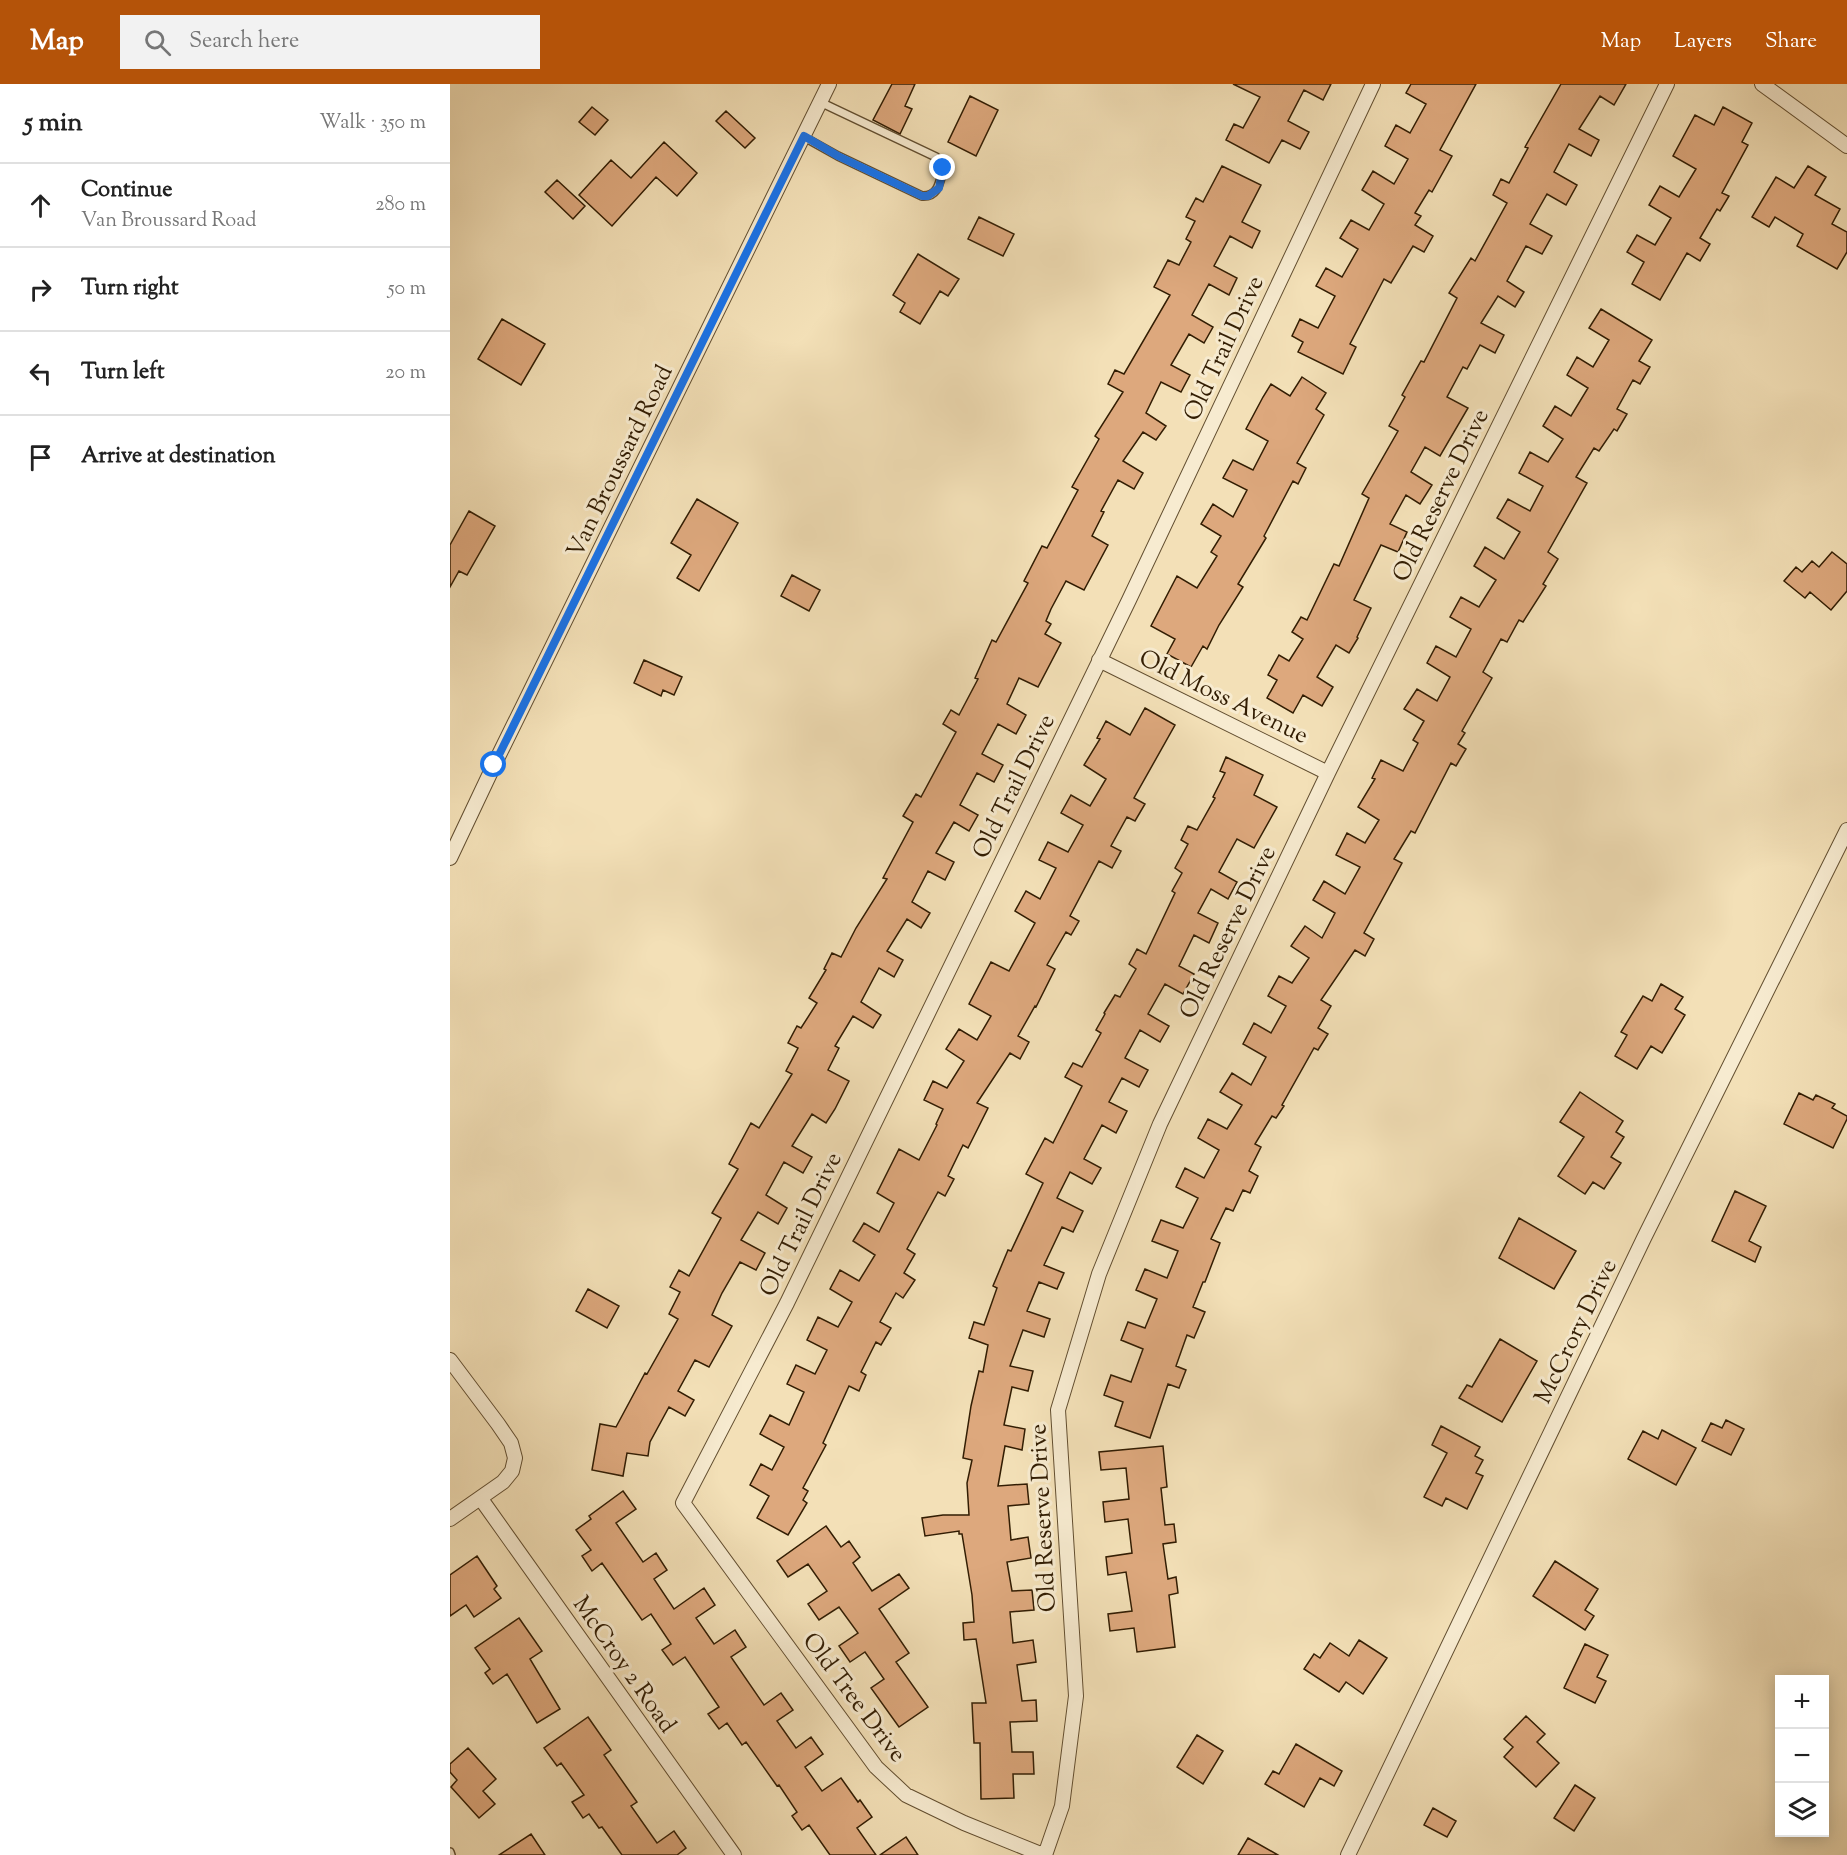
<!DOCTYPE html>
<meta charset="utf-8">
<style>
:root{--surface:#fff;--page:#f2f2f2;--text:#222;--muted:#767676;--line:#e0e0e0;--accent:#b45309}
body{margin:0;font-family:"Sorts Mill Goudy",serif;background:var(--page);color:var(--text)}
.controls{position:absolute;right:18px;bottom:18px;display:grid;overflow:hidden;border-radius:0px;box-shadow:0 3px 15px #0003}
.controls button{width:54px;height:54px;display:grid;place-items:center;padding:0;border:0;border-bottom:2px solid var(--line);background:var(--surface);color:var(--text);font:30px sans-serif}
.stop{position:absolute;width:18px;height:18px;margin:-14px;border:4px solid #1a73e8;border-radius:50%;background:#fff}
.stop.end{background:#1a73e8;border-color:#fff;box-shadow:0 2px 6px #0008}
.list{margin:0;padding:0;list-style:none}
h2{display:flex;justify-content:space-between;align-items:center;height:78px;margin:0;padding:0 24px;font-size:26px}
h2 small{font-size:20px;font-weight:400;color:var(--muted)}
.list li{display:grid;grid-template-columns:39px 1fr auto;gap:18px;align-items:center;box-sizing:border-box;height:84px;padding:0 24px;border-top:2px solid var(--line)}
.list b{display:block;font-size:22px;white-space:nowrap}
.list p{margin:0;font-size:20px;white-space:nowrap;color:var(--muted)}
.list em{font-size:20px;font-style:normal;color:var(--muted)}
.icon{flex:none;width:33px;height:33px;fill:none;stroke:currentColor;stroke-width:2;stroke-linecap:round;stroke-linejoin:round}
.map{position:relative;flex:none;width:1397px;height:1771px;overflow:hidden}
header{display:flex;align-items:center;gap:36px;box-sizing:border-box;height:84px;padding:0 30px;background:var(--accent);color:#fff}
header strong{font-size:28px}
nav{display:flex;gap:33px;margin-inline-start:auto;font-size:21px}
.search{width:420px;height:54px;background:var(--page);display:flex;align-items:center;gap:15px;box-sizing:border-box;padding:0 21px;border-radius:0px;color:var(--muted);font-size:22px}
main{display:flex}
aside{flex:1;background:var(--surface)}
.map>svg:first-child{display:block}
.building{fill:#dda87d;stroke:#321d03;stroke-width:1.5}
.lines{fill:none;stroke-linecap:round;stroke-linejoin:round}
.service-casing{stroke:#624e30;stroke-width:10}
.minor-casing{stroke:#624e30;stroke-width:16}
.service{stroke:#f7ebd0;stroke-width:7}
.minor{stroke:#f7ebd0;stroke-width:14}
.route{stroke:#1a73e8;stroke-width:8}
.labels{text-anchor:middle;stroke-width:6;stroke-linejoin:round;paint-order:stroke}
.street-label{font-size:24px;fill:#321d03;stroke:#f7ebd0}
</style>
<header>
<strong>Map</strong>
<div class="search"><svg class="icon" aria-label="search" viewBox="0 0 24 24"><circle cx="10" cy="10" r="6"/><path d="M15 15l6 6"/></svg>Search here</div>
<nav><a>Map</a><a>Layers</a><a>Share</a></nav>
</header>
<main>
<aside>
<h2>5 min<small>Walk · 350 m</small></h2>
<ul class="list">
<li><svg class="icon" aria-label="ahead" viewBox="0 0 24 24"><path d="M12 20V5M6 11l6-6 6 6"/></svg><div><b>Continue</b><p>Van Broussard Road</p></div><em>280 m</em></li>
<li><svg class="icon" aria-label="right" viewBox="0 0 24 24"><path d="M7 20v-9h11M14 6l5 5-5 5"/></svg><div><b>Turn right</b></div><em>50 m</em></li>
<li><svg class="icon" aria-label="left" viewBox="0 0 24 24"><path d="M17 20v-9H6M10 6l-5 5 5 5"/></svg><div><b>Turn left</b></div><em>20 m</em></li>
<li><svg class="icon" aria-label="arrive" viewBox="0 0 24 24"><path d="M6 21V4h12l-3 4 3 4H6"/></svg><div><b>Arrive at destination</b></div></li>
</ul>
</aside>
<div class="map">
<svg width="1397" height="1771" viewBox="0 0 1397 1771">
<rect width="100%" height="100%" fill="#f3e0b7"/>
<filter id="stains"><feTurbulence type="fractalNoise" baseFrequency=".00333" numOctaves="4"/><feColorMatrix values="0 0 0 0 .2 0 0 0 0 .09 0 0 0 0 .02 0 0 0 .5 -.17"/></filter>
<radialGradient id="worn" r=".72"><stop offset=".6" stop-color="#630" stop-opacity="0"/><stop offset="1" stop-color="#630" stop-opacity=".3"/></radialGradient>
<path class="building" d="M442,0H465L455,22L462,25L450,50L423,36Z
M783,0H881L873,16L854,6L838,37L859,48L850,65L832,56L819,79L776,56L784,40L793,44L810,13Z
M961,0H1026L990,66L1002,72L982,108L979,106L965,129L971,132L965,141L983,152L974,168L963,162L941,199L934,195L900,260L906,263L893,290L848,268L853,258L842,252L850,235L868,244L885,212L866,202L876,184L892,193L908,165L890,154L901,136L919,146L934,120L912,106L923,87L944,100L958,75L935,62L946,41L960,49L976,20L956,9Z
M1111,0H1176L1164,21L1150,12L1129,45L1149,56L1141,72L1119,60L1104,88L1127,101L1116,121L1097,110L1080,140L1102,152L1092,170L1076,162L1057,197L1074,208L1065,223L1048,212L1031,239L1054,251L1045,269L1030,261L1017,285L1013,283L997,313L1018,324L990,372L975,363L961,388L982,401L970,420L956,411L940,440L957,448L948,468L931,461L904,516L921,524L907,553L908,554L899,569L886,561L867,593L883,603L872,622L853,611L843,629L817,614L827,596L818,591L829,571L839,577L853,555L842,548L851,533L857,536L884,480L889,482L919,414L912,410L948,347L939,342L955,313L952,311L971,277L974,278L1007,214L999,209L1021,174L1025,177L1057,119L1043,111L1051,95L1059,99L1078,64L1075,63Z
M520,12L548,26L526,72L498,58Z
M142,23L158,36L145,51L129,38Z
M1273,23L1302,39L1292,58L1298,61L1272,109L1279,112L1270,127L1267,125L1250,154L1260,160L1250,177L1237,169L1210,216L1182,200L1194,178L1177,168L1187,151L1205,161L1221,134L1199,121L1210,102L1229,113L1246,85L1223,72L1245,31L1264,41Z
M276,27L305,54L295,64L266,37Z
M214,58L247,89L227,112L206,93L162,142L129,111L161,76L181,94Z
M772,82L811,101L792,138L810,147L802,164L780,152L764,182L787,194L779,211L759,200L742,231L763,243L754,259L739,250L721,281L740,291L731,308L711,298L696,329L716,342L706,356L693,348L673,377L693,389L684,405L668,396L651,427L654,428L642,452L658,461L634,506L616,497L601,525L596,537L601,540L595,550L611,559L588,603L569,594L557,620L576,631L566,650L548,640L532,670L553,681L544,698L527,689L510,721L528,731L519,747L504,738L486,769L504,778L495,796L478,787L462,818L480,829L471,844L457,835L437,867L453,876L444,893L429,884L411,918L431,931L423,944L403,932L385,962L389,964L378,986L399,997L385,1025L376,1039L362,1030L342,1062L362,1073L353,1089L334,1078L316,1111L337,1124L328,1140L308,1128L291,1156L315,1169L306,1186L290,1178L272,1209L262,1231L282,1242L259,1283L245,1276L228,1307L244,1316L235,1332L219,1323L200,1358L198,1372L177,1369L173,1392L142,1386L150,1340L166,1343L195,1289L197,1290L228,1235L219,1230L230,1208L220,1203L229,1186L239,1192L271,1134L262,1129L288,1085L279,1080L301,1039L309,1044L342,990L336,987L348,964L338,959L347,942L351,944L367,919L359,914L376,886L374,885L382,869L391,873L406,844L437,795L433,794L463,738L453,732L466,710L471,713L506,648L493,640L501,626L509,631L528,595L525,594L542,556L546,558L578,499L574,497L592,462L597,464L628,406L622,403L649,355L645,352L673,308L658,300L665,286L674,290L720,211L704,203L718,176L729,181L741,158L736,155L745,137L736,133L746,114L753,118Z
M1358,82L1376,93L1365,111L1390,125L1382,140L1397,148V168L1387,185L1347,162L1353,150L1325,133L1319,143L1302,133L1326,93L1344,104Z
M107,96L135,122L123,135L95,108Z
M529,133L564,150L553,172L518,155Z
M468,170L509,195L498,212L490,207L470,240L450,228L455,219L443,211Z
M1151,225L1202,256L1189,277L1200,283L1190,300L1183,296L1167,325L1177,330L1167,347L1164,345L1149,367L1144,364L1126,393L1137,399L1098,468L1108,475L1093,500L1096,502L1073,538L1069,536L1057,558L1051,555L1033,588L1042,594L1012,647L1015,649L1008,660L1016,665L1006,682L1001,679L965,749L961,747L944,775L952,779L914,849L924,855L915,872L905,866L871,916L881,922L868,944L878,950L868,966L864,964L832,1021L834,1022L826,1034L822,1032L805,1060L811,1063L799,1087L808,1092L800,1109L793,1106L783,1127L776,1124L761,1155L770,1159L755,1198H753L743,1223L755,1228L744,1254L737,1251L726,1282L736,1286L729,1304L718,1300L700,1354L665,1342L673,1318L654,1311L661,1291L681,1298L693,1265L671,1256L678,1238L695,1244L707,1215L686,1206L695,1185L717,1194L728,1167L702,1157L711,1136L733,1144L748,1114L726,1103L735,1084L754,1094L769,1066L748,1054L758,1035L777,1045L792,1021L770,1008L782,989L801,1001L816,973L793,960L804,939L821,949L836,922L818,912L829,892L842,899L859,874L841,862L855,842L872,854L885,829L863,816L874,797L895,810L910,783L886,771L897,749L915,759L929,736L908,723L925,695L922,694L931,676L953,687L968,659L963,656L974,637L954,625L967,605L987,617L1000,593L977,579L986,562L1006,573L1021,545L1000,533L1011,513L1029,523L1046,496L1024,482L1035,463L1054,475L1070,448L1047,434L1058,415L1080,427L1093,402L1069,389L1080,368L1098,378L1113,355L1093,342L1105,322L1121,332L1138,304L1117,291L1127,273L1143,283L1159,256L1139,244Z
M52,235L95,260L71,301L28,275Z
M852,293L876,309L866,325L874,331L847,379L856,384L848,400L843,397L814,452L816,454L788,500L793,503L769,541L757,565L753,562L741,583L717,570L725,555L701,542L727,492L747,504L767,472L761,468L771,452L751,440L763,420L783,433L797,406L773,394L783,376L803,386L818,357L796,345L813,313L821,300L840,312Z
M247,415L288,439L249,507L227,494L241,471L221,459Z
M19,427L45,442L17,491L9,487L0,503V461Z
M1382,468L1397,480V507L1381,526L1360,508L1355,514L1334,497L1346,483L1352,488L1362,477L1369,483Z
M342,491L370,506L359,527L331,512Z
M194,576L232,593L224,611L213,606L211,612L184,599Z
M695,624L725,641L684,714L695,720L685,737L677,733L661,762L671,767L662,784L649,777L620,832L629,837L621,851L616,848L597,881L605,885L586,923L585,922L568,952L579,958L570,975L560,969L527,1019L538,1024L518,1064L513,1061L498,1092L504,1095L495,1112L488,1108L457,1165L465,1170L454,1189L465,1196L453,1214L446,1209L430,1238L441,1244L431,1261L426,1258L411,1288L416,1291L409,1307L399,1302L373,1359L376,1361L353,1404L358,1407L353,1416L357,1419L338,1451L307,1434L319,1412L300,1401L311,1380L322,1386L334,1363L310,1350L320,1331L339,1341L354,1308L337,1300L346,1281L365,1290L377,1266L357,1256L368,1233L388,1243L402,1218L380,1205L390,1186L409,1197L425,1171L403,1157L414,1139L429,1148L444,1119L427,1109L449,1065L469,1076L487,1041L486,1040L493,1025L474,1016L483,997L497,1004L514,977L496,965L509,945L527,956L541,932L519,920L541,878L559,887L585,839L565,827L576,807L590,815L606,784L589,776L598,758L618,768L633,741L611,729L621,711L640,722L656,695L634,681L650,655L647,654L656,637L680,651Z
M776,673L813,691L804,711L827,723L804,764L787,755L769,788L787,798L778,815L761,805L748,829L768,839L759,859L744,851L729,882L744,890L733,910L715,900L698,930L719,942L710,958L690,946L675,974L698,986L689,1003L672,994L659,1018L677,1027L666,1049L652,1041L634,1075L651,1084L642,1100L620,1088L607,1114L633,1127L623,1148L612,1143L594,1181L614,1189L607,1205L589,1198L577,1227L600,1235L594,1253L573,1246L560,1282L583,1287L578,1307L562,1303L554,1341L575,1345L572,1366L555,1362L548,1402L577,1400L579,1420L558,1422L561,1456L578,1453L581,1474L557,1478L562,1507L582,1506L584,1526L560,1528L563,1559L583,1556L586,1578L567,1581L572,1617L586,1616L587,1637L560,1638L562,1668H583L584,1690H563L564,1714L531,1715L530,1659H524L522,1619H536L526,1555L514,1556L513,1539L524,1538L522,1511L512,1450H509V1447L475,1452L472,1434L493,1431H519L517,1399L522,1376L513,1374L521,1322L529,1287L533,1288L538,1261L519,1254L524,1238L534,1241L547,1204L543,1202L558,1166L561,1167L593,1099L576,1090L595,1054L603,1059L632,1002L615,993L623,979L632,983L651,949L646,946L655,930L654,929L665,911L670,913L686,885L679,880L687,865L696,870L725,809L722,807L732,789L725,784L738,760L731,756L738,742L747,746L765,714L763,713L775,689L770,687Z
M1211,900L1233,913L1225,925L1235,931L1212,969L1201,962L1187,985L1165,972L1177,951L1171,948L1193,912L1202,917Z
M1130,1008L1173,1037L1166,1048L1174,1053L1161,1073L1171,1079L1154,1105L1143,1098L1135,1110L1108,1092L1134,1053L1110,1038Z
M1349,1009L1363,1016L1366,1011L1385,1020L1382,1024L1397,1032V1035L1383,1064L1334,1040Z
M1285,1107L1316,1122L1299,1157L1311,1163L1305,1178L1262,1157Z
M1069,1134L1126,1167L1104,1205L1049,1174Z
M138,1205L169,1222L157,1244L126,1227Z
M1050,1255L1087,1277L1052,1338L1009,1314L1017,1301L1022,1303Z
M1276,1336L1294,1345L1281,1371L1252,1357L1261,1339L1272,1344Z
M991,1342L1030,1363L1025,1372L1033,1376L1026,1389L1033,1392L1017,1425L996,1414L992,1422L974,1413L997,1369L982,1361Z
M1212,1346L1246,1364L1226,1401L1178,1375L1193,1347L1208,1355Z
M713,1362L717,1403L711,1404L715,1441L724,1440L726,1458L713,1460L718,1495L726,1493L728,1509L719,1511L725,1563L687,1568L684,1544L660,1547L658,1530L682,1527L676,1488L658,1491L656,1473L682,1469L678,1435L655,1438L653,1418L679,1415L676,1384L651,1386L649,1368Z
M173,1407L186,1425L166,1439L193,1478L206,1469L217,1486L204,1495L224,1525L254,1504L265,1521L246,1534L264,1560L285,1546L296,1563L281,1573L314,1621L331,1609L343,1626L327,1637L346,1664L361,1653L373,1670L355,1683L372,1707L391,1694L408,1718L410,1716L422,1733L407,1744L426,1771H380L359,1741L352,1746L342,1732L347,1728L329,1701L327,1702L296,1658L292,1661L277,1639L269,1645L258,1630L269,1623L235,1573L223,1581L212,1566L221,1560L201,1530L192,1536L152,1479L142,1487L132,1472L141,1466L126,1446L141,1435L139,1432Z
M376,1442L391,1463L399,1457L410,1473L403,1479L422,1507L449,1490L459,1504L429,1525L459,1569L446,1578L478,1623L449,1643L421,1604L434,1595L415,1568L400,1578L389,1562L408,1549L389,1523L369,1536L358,1520L377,1507L358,1480L338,1493L327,1477Z
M27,1472L47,1502L44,1505L51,1514L24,1533L16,1521L0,1532V1491Z
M1105,1477L1148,1505L1135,1526L1144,1532L1135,1546L1083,1512Z
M69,1534L92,1567L80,1575L110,1625L87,1639L57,1590L43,1600L35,1589L40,1585L25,1564Z
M909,1556L937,1574L913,1610L896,1598L889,1608L854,1585L864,1570L870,1574L880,1559L899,1572Z
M1135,1560L1158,1571L1147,1593L1156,1597L1145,1619L1114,1604Z
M1076,1632L1095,1650L1087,1658L1109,1679L1086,1703L1054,1673L1063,1663L1054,1655Z
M138,1633L161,1666L154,1671L187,1718L181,1722L207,1759L224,1747L236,1764L227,1771H172L152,1743L149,1744L139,1730L133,1734L122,1718L134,1711L111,1679L107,1682L94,1664Z
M747,1651L773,1667L753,1700L727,1683Z
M846,1660L892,1687L884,1702L870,1694L854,1723L815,1700L823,1687L829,1690Z
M18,1664L46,1695L33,1707L45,1720L29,1734L1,1703L7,1696L0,1688V1680Z
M1125,1701L1145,1714L1124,1747L1104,1734Z
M983,1724L1006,1737L997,1753L974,1741Z
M81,1750L95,1771H49Z
M456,1753L468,1771H430Z
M798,1754L828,1771H788Z"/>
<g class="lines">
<g class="service-casing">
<path id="service" d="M354,53L388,72L472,112C486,113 489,102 492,90C493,87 494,83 493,80C491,77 488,75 486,73L370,18
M0,1768L1,1771"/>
</g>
<g class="minor-casing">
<path id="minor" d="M1312,0L1397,62
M649,576L878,689
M0,774L44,681L379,0
M0,1276L48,1340L61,1359L65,1374L62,1387L53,1398L0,1435
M31,1415L284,1771
M593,1771L514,1739L456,1711L426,1683L233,1419L337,1219L679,516L923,0
M595,1771L612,1722L626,1612L608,1326L649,1190L710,1040L878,689L1217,0
M898,1771L1194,1154L1397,746"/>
</g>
<use href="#service" class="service"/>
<use href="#minor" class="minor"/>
</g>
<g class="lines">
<path class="route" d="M44,681L354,52L388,72L472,112H478L489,104L493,84"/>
</g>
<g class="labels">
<g class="street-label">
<text transform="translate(773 264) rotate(-65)" y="8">Old Trail Drive</text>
<text transform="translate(169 377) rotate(-64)" y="8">Van Broussard Road</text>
<text transform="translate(990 411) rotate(-64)" y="8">Old Reserve Drive</text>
<text transform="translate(774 612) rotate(26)" y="8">Old Moss Avenue</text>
<text transform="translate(563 702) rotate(-64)" y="8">Old Trail Drive</text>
<text transform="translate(777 848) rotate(-64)" y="8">Old Reserve Drive</text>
<text transform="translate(350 1140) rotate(-64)" y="8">Old Trail Drive</text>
<text transform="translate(1125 1247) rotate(-64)" y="8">McCrory Drive</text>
<text transform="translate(592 1434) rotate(-93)" y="8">Old Reserve Drive</text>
<text transform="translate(175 1580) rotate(55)" y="8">McCroy 2 Road</text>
<text transform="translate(405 1613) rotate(53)" y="8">Old Tree Drive</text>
</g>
</g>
<rect width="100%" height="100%" filter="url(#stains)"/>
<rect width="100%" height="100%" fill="url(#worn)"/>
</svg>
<div class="controls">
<button>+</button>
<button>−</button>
<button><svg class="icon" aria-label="layers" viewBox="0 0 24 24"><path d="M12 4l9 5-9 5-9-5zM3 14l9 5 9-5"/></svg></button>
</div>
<div class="stop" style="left:44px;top:681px"></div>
<div class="stop end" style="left:493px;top:84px"></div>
</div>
</main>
